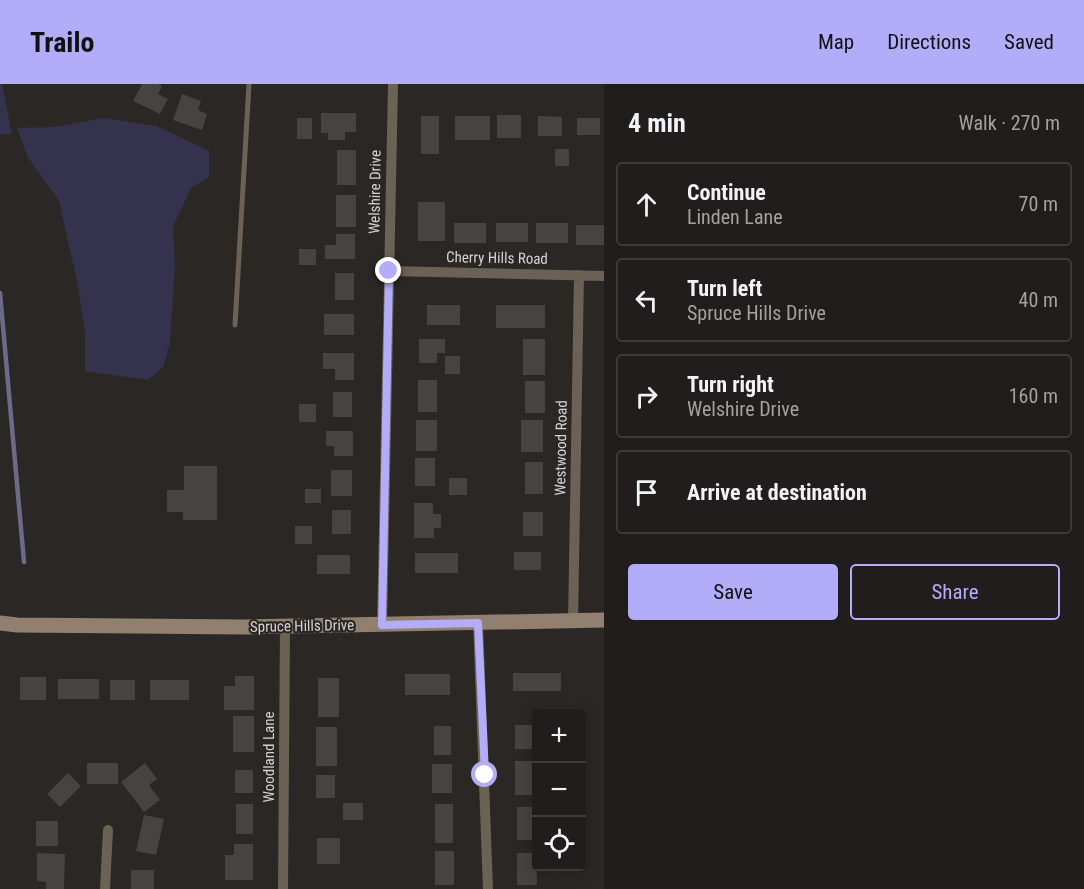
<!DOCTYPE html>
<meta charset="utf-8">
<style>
:root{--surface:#201d1c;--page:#2d2a29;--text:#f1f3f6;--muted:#a2a2a3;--line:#3d3b3b;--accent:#b3adf9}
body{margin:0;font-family:"Roboto Condensed",sans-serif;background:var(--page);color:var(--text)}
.controls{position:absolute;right:18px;bottom:18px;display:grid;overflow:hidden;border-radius:6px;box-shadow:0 3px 15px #0003}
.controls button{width:54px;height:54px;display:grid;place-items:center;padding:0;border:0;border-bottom:2px solid var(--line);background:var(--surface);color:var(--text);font:30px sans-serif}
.stop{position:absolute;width:18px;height:18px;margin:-14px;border:4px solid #b3adf9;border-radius:50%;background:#fff}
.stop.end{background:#b3adf9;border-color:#fff;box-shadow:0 2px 6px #0008}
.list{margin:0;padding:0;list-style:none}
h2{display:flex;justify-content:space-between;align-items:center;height:78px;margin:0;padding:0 24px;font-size:26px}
h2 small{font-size:20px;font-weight:400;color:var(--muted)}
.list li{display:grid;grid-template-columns:39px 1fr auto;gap:18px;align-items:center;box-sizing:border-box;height:84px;margin:0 12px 12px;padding:0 12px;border:2px solid var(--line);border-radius:6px}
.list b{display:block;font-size:22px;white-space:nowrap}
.list p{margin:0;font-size:20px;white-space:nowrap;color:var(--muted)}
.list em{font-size:20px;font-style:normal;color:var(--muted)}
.actions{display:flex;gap:12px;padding:18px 24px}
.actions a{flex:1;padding:14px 0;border:2px solid var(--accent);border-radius:6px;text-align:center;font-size:21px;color:var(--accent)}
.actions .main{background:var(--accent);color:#111}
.icon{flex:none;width:33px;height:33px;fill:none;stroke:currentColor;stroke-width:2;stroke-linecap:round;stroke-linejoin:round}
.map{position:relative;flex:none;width:604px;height:805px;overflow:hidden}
header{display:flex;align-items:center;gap:36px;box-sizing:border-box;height:84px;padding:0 30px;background:var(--accent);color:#111}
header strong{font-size:28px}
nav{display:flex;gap:33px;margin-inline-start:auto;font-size:21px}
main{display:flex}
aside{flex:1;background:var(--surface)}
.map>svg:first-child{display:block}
.green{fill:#34324d}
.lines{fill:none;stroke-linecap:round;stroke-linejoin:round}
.stream{stroke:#6c6a89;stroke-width:4.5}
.building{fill:#464340}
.lane{stroke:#6b6155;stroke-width:5}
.street{stroke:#6b6155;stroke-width:10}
.secondary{stroke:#91806f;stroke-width:15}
.route{stroke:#b3adf9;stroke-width:8}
.labels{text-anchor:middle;stroke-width:4.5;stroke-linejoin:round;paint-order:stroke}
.street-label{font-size:15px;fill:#d5d3d2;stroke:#2a2725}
</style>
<header>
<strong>Trailo</strong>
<nav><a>Map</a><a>Directions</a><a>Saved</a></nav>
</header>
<main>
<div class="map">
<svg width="604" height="805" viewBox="0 0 604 805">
<rect width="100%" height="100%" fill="#2a2725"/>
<path class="green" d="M0,0H2L12,50H0Z
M104,34L157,42L209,67V93L191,104L173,142L175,181L170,259L163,283L148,296L85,287V249L78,202L59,117L27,72L17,44L53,43Z"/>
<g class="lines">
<path class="stream" d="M0,209L24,478"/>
</g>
<path class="building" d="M142,0H158L162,2L158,10L168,15L160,30L133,17Z
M182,10L201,17L198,26L207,30L202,46L173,36Z
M321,29H356V48H345V56H328V49H321Z
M497,31H521V54H497Z
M421,32H439V70H421Z
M455,32H490V56H455Z
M538,32L562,33V52H538Z
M297,34H312V55H297Z
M577,34H600V51H577Z
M555,65H569V82H555Z
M337,66H356V101H337Z
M336,111H356V143H336Z
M418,118H445V157H418Z
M454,139H486V159H454Z
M496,139H528V158H496Z
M536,139H568V159H536Z
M576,141H604V161H576Z
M336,150H355V175H325V161H336Z
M299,165H316V181H299Z
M335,189H354V216H335Z
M427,221H460V241H427Z
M496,221H545V244H496Z
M324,230H354V251H324Z
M419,255H445V269H437V279H419Z
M523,255H545V291H523Z
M323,269H354V296H335V285H323Z
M445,272H460V290H445Z
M418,296H437V328H418Z
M525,297H545V329H525Z
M333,308H352V333H333Z
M299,320H316V338H299Z
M416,336H437V367H416Z
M521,336H543V368H521Z
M326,347H353V372H334V362H326Z
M415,374H435V402H415Z
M525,378H543V410H525Z
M184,382H217V436H183V428H167V406H184Z
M331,386H352V412H331Z
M449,394H467V411H449Z
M305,405H321V419H305Z
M414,419H433V430H441V444H434V454H414Z
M332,426H351V450H332Z
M523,428H543V452H523Z
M295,442H312V460H295Z
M514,468H541V486H514Z
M415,469H458V489H415Z
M317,471H350V490H317Z
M513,589H561V607H513Z
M405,590H450V611H405Z
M235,592H254V626H224V602H235Z
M20,593H46V616H20Z
M318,594H339V633H318Z
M58,595H99V615H58Z
M110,596H135V616H110Z
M150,596H189V616H150Z
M233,632H254V668H233Z
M515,641H536V665H515Z
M434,642H451V671H434Z
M316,643H337V682H316Z
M515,677H536V711H515Z
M87,679H118V700H87Z
M145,679L157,695L149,701L160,716L144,728L121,698Z
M432,680H452V709H432Z
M235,686H253V709H235Z
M68,689L81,702L60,723L47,710Z
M316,691H335V714H316Z
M343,719H363V736H343Z
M236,720H253V750H236Z
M435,720H453V759H435Z
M517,723H536V756H517Z
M144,731L164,735L156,771L136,767Z
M36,737H58V762H36Z
M317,754H340V780H317Z
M234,760H253V796H225V771H234Z
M435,767H454V801H435Z
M37,769L65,770L64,805H46V798L37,797Z
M517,769H536L537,801H517Z
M131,786H154V805H131Z"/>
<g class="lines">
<path class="lane" d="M235,241L249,0"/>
<path class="street" d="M389,187L604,192
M573,537L579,191
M478,539L488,805
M382,541L393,0
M105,805L108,746
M283,805L285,542"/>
<path class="secondary" d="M0,539L17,541L246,543L604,536"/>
</g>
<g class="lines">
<path class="route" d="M389,187L382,541L478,539L485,691"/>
</g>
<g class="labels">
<g class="street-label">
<text transform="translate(375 108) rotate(-89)" y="5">Welshire Drive</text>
<text transform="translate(497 174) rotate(1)" y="5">Cherry Hills Road</text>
<text transform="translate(561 364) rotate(-89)" y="5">Westwood Road</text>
<text transform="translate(302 542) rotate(-1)" y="5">Spruce Hills Drive</text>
<text transform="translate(269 673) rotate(-90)" y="5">Woodland Lane</text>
</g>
</g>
</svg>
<div class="controls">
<button>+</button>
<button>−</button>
<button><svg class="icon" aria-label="locate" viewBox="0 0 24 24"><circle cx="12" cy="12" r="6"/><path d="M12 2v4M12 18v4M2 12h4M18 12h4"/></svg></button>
</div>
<div class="stop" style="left:485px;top:691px"></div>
<div class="stop end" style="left:389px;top:187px"></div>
</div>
<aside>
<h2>4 min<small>Walk · 270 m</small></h2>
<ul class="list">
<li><svg class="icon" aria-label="ahead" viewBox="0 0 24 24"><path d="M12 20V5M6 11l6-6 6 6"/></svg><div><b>Continue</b><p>Linden Lane</p></div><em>70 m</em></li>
<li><svg class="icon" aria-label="left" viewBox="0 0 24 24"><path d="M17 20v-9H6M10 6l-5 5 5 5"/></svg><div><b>Turn left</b><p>Spruce Hills Drive</p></div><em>40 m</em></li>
<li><svg class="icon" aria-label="right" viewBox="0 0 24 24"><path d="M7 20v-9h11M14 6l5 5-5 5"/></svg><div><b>Turn right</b><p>Welshire Drive</p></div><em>160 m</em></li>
<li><svg class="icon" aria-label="arrive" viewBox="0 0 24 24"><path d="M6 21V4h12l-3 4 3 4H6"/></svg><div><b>Arrive at destination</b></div></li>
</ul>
<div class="actions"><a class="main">Save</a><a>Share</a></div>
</aside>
</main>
